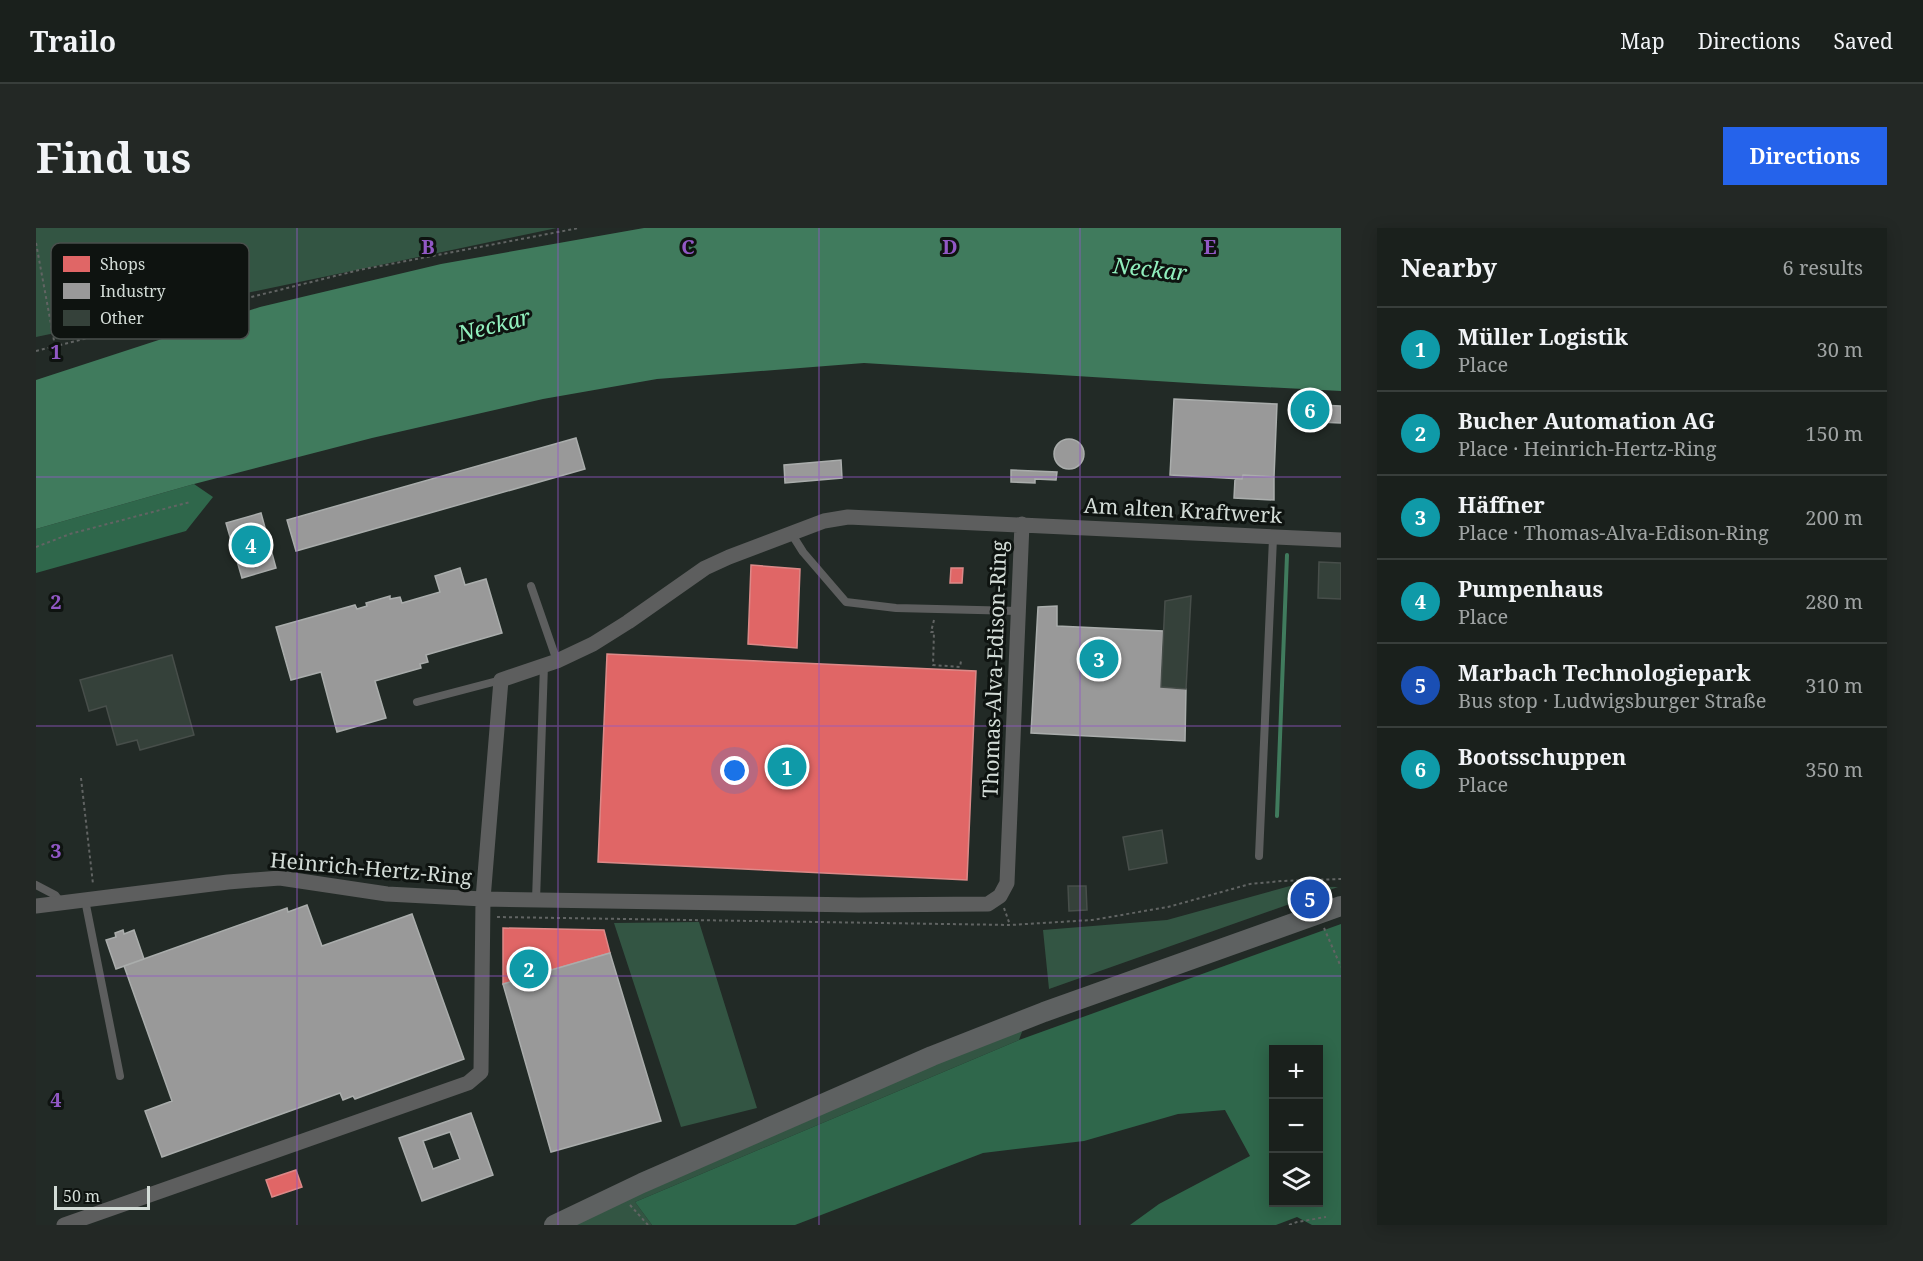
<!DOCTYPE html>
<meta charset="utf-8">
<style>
:root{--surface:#1a201c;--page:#232825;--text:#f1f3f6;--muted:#9fa3a3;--line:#383e3b;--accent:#2563eb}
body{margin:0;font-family:"Noto Serif",serif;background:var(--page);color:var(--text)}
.controls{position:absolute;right:18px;bottom:18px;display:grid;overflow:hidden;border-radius:0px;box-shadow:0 3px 15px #0003}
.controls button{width:54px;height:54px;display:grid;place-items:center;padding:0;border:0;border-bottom:2px solid var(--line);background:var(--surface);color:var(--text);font:30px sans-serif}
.scale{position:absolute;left:18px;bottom:15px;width:96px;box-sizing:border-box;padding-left:6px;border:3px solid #d3dcd7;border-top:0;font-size:16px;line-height:21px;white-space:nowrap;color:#d3dcd7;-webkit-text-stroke:4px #0e1310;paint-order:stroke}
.you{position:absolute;left:699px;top:543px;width:21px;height:21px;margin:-15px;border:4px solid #fff;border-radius:50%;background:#1a73e8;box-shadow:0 0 0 9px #1a73e833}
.badge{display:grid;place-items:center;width:39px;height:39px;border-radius:50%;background:var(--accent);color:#fff;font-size:20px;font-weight:700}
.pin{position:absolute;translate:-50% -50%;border:3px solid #fff;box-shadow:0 2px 6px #0006}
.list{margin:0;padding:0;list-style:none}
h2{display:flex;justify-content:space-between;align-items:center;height:78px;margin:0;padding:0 24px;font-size:26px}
h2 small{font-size:20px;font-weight:400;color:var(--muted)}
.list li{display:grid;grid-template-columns:39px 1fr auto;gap:18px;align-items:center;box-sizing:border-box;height:84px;padding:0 24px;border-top:2px solid var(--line)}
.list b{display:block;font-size:22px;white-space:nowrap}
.list p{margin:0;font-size:20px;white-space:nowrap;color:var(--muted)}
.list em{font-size:20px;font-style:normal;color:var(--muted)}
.icon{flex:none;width:33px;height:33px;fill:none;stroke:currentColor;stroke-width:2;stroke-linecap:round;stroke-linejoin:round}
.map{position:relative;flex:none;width:1305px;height:997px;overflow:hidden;border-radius:0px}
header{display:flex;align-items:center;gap:36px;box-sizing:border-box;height:84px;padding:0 30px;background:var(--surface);border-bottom:2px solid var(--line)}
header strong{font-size:28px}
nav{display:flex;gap:33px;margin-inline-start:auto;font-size:21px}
.intro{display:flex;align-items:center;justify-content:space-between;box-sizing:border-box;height:144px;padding:0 36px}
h1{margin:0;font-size:42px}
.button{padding:15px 27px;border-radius:0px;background:var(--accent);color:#fff;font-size:21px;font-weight:700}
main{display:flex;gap:36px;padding:0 36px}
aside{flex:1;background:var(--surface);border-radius:0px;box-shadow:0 3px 15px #0003}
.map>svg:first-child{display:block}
.green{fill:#335543}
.forest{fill:#2f674b;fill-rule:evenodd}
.water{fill:#407b5d}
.shops{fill:#e06666;stroke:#dc8988;stroke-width:1.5}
.industry{fill:#999;stroke:#aaadac;stroke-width:1.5;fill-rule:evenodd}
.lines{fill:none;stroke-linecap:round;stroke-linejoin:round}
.stream{stroke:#407b5d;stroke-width:4}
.building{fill:#35413a;stroke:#474e4a;stroke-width:1.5}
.path{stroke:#616463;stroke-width:2;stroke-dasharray:3 3;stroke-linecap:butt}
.service{stroke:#5d5e5e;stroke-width:8}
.minor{stroke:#5d5e5e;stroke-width:15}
.secondary{stroke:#5e6161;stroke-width:20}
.grid{fill:none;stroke:#9158c5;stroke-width:1.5;stroke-opacity:0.55}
.labels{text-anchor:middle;stroke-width:6;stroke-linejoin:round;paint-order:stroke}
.street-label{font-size:21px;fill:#d3dcd7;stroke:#0e1310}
.water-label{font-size:22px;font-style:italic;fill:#91efbd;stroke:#0e1310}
.key{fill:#0e1310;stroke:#494f4c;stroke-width:1.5}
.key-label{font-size:16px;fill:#d3dcd7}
.grid-label{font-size:20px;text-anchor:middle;font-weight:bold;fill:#9158c5;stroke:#0e1310;stroke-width:6;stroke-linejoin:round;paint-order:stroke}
</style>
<header>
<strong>Trailo</strong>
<nav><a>Map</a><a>Directions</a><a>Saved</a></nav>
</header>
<div class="intro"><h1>Find us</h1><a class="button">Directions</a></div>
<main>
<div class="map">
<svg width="1305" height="997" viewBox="0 0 1305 997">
<rect width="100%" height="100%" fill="#222a26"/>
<path class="green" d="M0,0H521L0,109Z
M1254,658L1302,659L1013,761L1007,702L1131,692Z
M663,694L721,880L645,899L578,695Z
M987,801L983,812L599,974L616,997H526L898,833Z"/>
<path class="forest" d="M158,256L177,269L150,303L0,345V301Z
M1305,696V997H1276L1261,989L1240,997H1094L1123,976L1214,928L1189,882L1142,886L1048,913L947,925L759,997H616L599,974L983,812ZM1238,822H1282V974H1238Z"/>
<path class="water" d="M608,0H1305V163L1169,156L828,135L621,151L507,171L336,210L158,256L0,301V152L224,79L405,36Z"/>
<path class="shops" d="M715,337L764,341L761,420L712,416Z
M915,340H927L926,355H914Z
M571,426L940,443L931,652L562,634Z
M467,700L568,702L574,725L467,756Z
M260,942L266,959L236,969L230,952Z"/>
<path class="industry" d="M1138,171L1241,176L1238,249L1207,247L1206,251L1134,247Z
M1268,175L1281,176L1280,188L1268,187Z
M1283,177L1305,178V195L1282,194Z
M540,210L549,241L260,323L251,292Z
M1018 226a15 15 0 1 1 30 0a15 15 0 1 1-30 0Z
M805,232L806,250L749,255L748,237Z
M975,242L1021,244L1020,252L999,251V255L975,254Z
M1207,247L1238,249V272L1198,270L1199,251H1206Z
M225,285L240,340L206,350L190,295Z
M424,340L429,357L450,351L466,405L390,427L392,434L384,436L385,440L339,453L350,490L301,504L285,444L255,452L240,399L319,377L321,381L331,378L330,375L354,368V371L364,369L366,375L404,364L399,348Z
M1021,378V398L1127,403L1125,459L1150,461L1149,513L995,505L1002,379Z
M271,677L286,718L376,686L428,831L319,871L317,868L307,872L304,865L126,929L109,883L136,873L88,738L251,680L252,684Z
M87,702L88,706L98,702L108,731L80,741L70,712L80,709L79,705Z
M574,725L625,893L515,924L467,756Z
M435,885L457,947L386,973L363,910ZM414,904L424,931L397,941L387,913Z"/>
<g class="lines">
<path class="stream" d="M1241,588L1251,327"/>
</g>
<path class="building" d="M1283,334L1305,335V371L1282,370Z
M1155,368L1150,461L1125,459L1129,373Z
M136,427L158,507L104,522L101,512L81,517L70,478L53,483L44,452Z
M1126,602L1131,635L1093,642L1087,609Z
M1032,658H1050L1051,682L1033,683Z"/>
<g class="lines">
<path class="path" d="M0,15L19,118
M0,123L323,42L543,0
M0,319L34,306L154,274
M898,392L895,404H898L897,437L924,439L925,433
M45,550L57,656
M968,680L974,697
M461,689L974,697L1056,692L1132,679L1214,656L1246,653L1305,651
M1288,700L1305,739
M594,977L612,997
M1253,997L1261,994L1290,989"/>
<path class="service" d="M755,305L767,324L810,374L860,380L983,383
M495,358L521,433
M381,474L465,452
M1223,628L1237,310
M0,657L19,667L25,675
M49,672L84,848
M500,672L508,437"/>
<path class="minor" d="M0,678L192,654L244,650L351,666L447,671L823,677L952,676L964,668L971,655L986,296
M28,997L432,855L445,844L447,671L465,452L521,433L557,416L592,394L669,340L693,329L788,293L812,289L1305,312"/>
<path class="secondary" d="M518,997L606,955L896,828L1008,784L1305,678"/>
</g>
<path class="grid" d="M261,0V997M522,0V997M783,0V997M1044,0V997M0,249H1305M0,498H1305M0,748H1305"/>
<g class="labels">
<g class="street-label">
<text transform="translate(1147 283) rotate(3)" y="7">Am alten Kraftwerk</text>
<text transform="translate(959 441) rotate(-88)" y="7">Thomas-Alva-Edison-Ring</text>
<text transform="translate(335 641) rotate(5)" y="7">Heinrich-Hertz-Ring</text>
</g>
<g class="water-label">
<text transform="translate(1114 41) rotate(6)" y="8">Neckar</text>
<text transform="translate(458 97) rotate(-14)" y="8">Neckar</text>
</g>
</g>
<rect x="15" y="15" width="198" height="96" rx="9" class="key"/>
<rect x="27" y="28" width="27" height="16" fill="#e06666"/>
<rect x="27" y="55" width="27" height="16" fill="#999"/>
<rect x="27" y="82" width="27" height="16" fill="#35413a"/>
<g class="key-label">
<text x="64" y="42">Shops</text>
<text x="64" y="69">Industry</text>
<text x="64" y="96">Other</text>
</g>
<g class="grid-label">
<text x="392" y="26">B</text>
<text x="652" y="26">C</text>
<text x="914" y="26">D</text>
<text x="1174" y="26">E</text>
<text x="20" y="131">1</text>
<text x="20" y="381">2</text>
<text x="20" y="630">3</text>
<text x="20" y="879">4</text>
</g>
</svg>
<div class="controls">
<button>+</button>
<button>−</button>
<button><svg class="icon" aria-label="layers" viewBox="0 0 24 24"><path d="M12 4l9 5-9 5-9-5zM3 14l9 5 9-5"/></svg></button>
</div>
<div class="scale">50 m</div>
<div class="you"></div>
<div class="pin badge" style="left:751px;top:539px;background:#0f9aa8">1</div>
<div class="pin badge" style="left:493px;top:741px;background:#0f9aa8">2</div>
<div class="pin badge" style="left:1063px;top:431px;background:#0f9aa8">3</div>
<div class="pin badge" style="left:215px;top:317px;background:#0f9aa8">4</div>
<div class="pin badge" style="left:1274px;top:671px;background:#1a4fb4">5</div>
<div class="pin badge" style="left:1274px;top:182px;background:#0f9aa8">6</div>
</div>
<aside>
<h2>Nearby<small>6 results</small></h2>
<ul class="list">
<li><span class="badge" style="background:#0f9aa8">1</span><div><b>Müller Logistik</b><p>Place</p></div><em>30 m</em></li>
<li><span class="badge" style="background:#0f9aa8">2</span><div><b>Bucher Automation AG</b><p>Place · Heinrich-Hertz-Ring</p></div><em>150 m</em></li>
<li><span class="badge" style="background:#0f9aa8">3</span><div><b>Häffner</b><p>Place · Thomas-Alva-Edison-Ring</p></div><em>200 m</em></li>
<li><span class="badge" style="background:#0f9aa8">4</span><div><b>Pumpenhaus</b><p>Place</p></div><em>280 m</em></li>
<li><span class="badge" style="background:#1a4fb4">5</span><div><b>Marbach Technologiepark</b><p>Bus stop · Ludwigsburger Straße</p></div><em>310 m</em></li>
<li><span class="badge" style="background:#0f9aa8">6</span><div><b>Bootsschuppen</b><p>Place</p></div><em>350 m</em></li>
</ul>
</aside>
</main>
